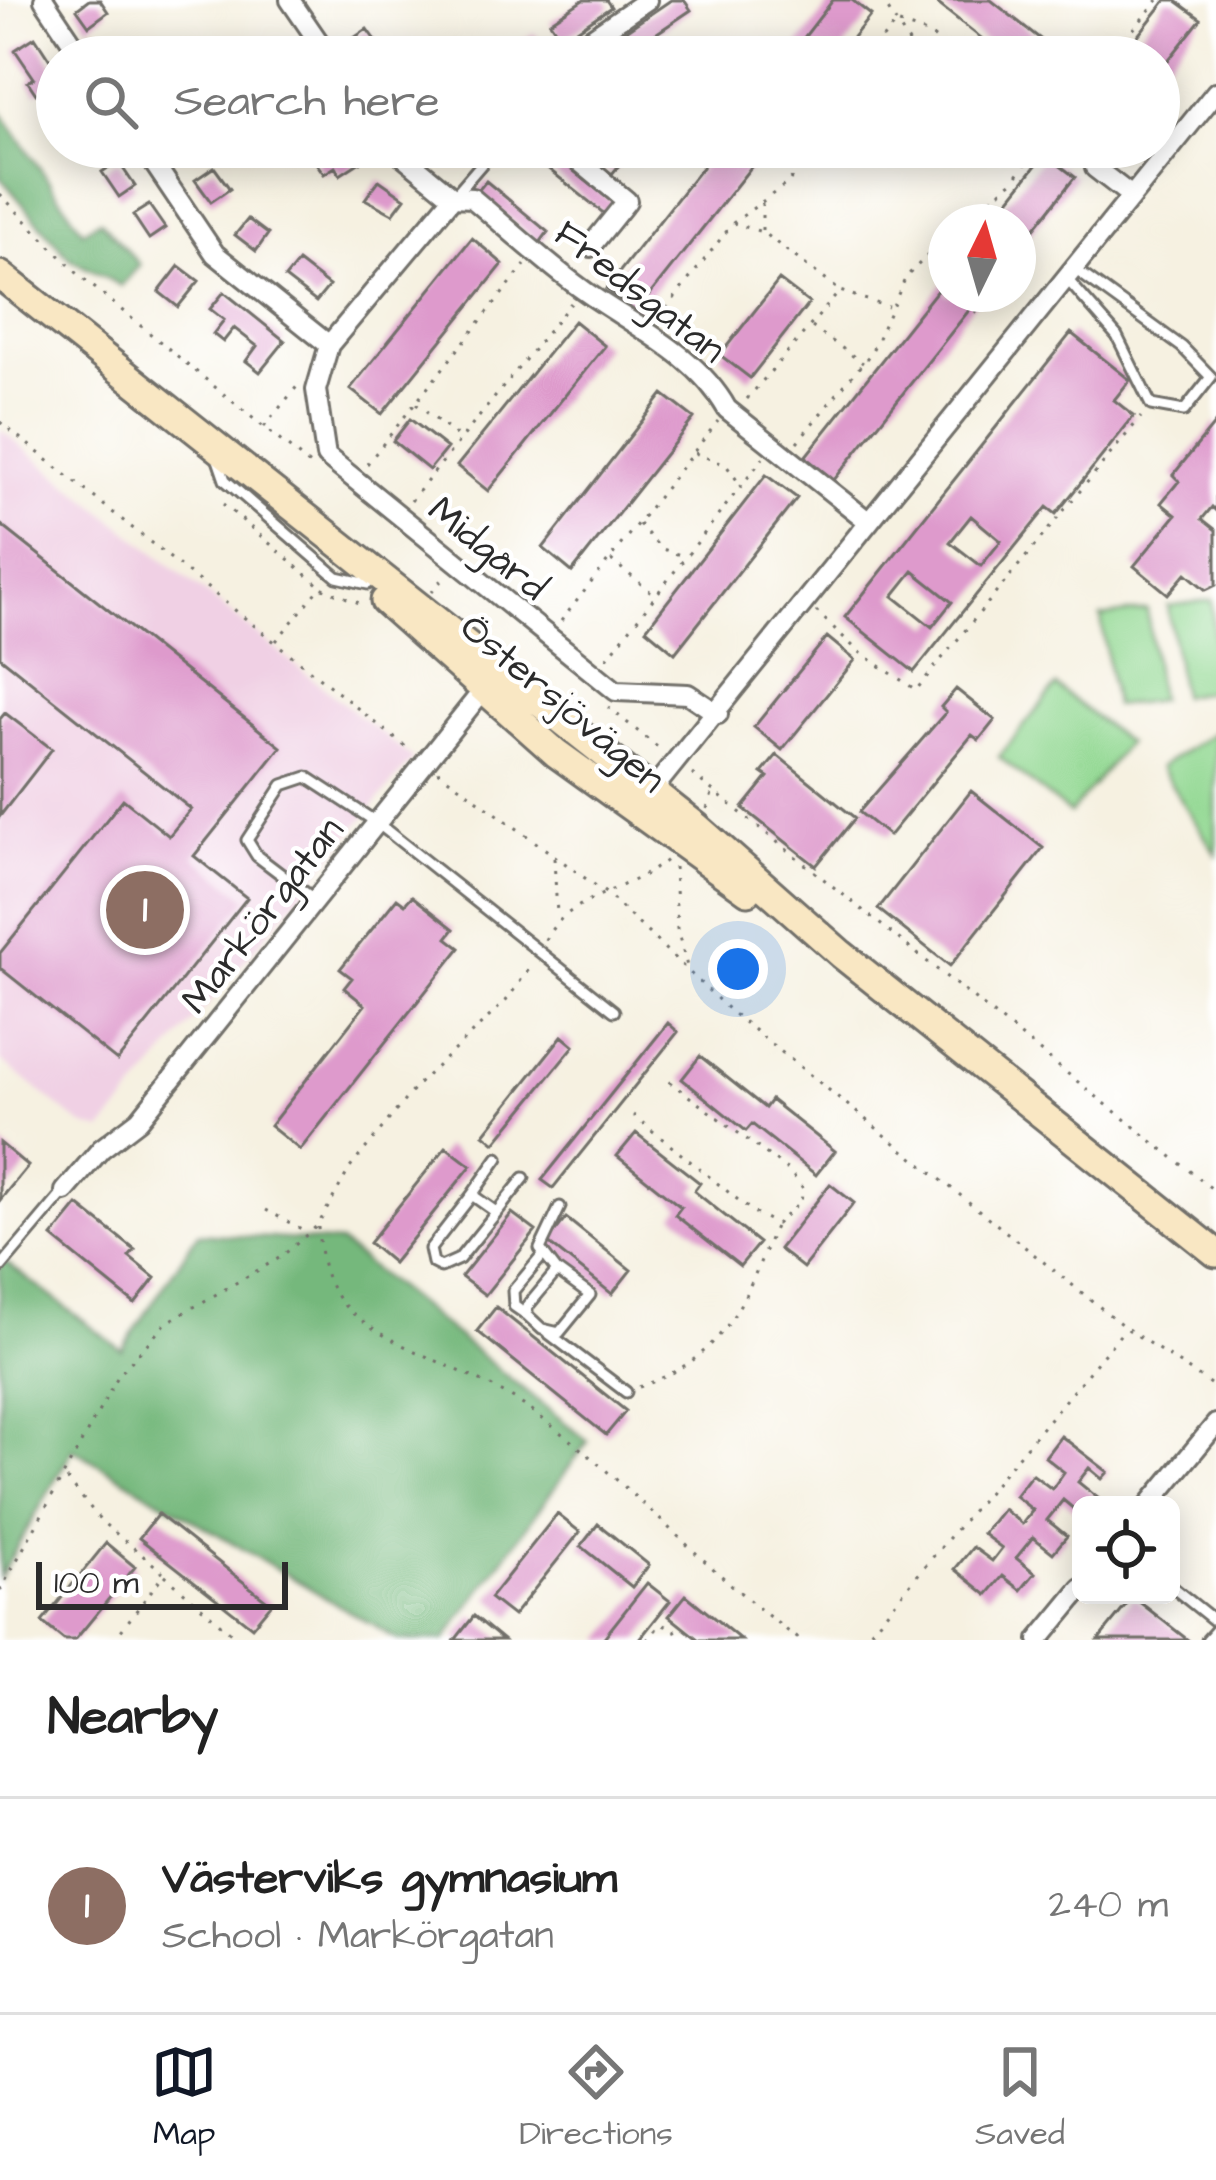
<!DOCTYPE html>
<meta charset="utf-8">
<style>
:root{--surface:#fff;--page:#f2f2f2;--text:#222;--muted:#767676;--line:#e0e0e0;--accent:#111827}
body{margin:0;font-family:"Architects Daughter",sans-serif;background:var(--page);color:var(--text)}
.controls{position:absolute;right:36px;bottom:36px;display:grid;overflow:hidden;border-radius:18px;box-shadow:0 6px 30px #0003}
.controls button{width:108px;height:108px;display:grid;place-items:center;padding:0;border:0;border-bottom:3px solid var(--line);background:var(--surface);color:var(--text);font:60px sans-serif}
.compass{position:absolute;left:928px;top:204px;width:108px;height:108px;border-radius:50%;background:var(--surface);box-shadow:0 6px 30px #0003;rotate:5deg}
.scale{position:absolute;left:36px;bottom:30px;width:252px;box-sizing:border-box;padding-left:12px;border:6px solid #2b2b2b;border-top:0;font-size:33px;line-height:42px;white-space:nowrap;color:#2b2b2b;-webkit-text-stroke:9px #fff;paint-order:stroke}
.you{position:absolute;left:738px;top:969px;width:42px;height:42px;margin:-30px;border:9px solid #fff;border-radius:50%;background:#1a73e8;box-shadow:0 0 0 18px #1a73e833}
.badge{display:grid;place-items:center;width:78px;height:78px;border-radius:50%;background:var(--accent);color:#fff;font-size:39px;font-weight:700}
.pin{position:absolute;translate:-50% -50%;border:6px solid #fff;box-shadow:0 3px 12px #0006}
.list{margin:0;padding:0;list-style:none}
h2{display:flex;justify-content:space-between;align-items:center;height:156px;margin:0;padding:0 48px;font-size:51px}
h2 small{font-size:39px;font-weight:400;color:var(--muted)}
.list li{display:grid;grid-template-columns:78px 1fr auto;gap:36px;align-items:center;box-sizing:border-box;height:216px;padding:0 48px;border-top:3px solid var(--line)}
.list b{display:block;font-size:45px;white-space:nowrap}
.list p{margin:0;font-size:39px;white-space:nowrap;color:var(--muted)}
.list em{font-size:39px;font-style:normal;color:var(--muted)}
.icon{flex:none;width:66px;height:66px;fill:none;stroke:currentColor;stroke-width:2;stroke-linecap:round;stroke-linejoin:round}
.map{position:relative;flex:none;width:1216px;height:1640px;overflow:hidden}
.search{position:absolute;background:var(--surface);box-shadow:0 6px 30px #0003;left:36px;right:36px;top:36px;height:132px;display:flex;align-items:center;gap:30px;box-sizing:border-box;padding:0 42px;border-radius:66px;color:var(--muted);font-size:45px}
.sheet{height:372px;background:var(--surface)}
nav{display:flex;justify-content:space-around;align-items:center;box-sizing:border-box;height:168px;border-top:3px solid var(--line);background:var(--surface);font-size:33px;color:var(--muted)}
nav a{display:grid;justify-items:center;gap:6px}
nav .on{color:var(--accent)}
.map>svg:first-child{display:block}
.built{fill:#f0d0e4}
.green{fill:#92d892;stroke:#5e825e;stroke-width:3}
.forest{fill:#75b87c;stroke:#507254;stroke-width:3}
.building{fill:#de9acc;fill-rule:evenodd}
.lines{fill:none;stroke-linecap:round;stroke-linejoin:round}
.service-casing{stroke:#72706b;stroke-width:15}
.minor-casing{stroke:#72706b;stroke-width:24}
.secondary-casing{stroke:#72706b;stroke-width:33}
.path{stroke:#72706b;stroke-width:3;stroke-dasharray:3 9;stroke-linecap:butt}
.service{stroke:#fff;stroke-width:9}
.minor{stroke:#fff;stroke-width:18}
.secondary{stroke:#f9e7c3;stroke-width:27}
.labels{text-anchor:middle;stroke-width:9;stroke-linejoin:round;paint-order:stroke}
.street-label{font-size:39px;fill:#2b2b2b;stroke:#fff}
</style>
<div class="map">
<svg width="1216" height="1640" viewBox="0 0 1216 1640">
<rect width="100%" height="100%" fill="#fff"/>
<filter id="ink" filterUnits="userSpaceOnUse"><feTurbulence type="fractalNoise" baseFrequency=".00833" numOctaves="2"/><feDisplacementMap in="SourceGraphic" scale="24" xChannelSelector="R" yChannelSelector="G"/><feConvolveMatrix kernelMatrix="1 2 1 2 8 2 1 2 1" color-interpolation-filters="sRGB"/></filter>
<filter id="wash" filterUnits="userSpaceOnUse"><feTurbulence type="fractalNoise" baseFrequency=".004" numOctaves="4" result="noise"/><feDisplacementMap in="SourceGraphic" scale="48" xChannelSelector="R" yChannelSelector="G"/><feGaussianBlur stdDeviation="2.7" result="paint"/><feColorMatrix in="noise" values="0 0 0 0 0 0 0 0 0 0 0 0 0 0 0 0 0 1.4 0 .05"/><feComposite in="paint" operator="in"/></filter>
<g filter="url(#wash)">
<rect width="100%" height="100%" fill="#f6f1e1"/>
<path class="built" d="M0,429L413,759L102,1131L82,1125L0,1060Z"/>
<path class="green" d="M1212,600L1216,691L1181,696L1168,606Z
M1147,610L1159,700L1114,706L1101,617Z
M1056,686L1127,743L1070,814L999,757Z
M1216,731V854L1160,767Z"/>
<path class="forest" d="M0,110L83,231L100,220L140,265L121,286L70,259L0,177Z
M198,1233L340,1243L588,1441L445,1640H398L73,1449L0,1577V1258L122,1350Z"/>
<g id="blocks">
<path class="building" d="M89,0H100L108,12L89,26L77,9Z
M583,0H606L611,7L562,40L550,22Z
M671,0H684L691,10L626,54L615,38Z
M833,0H852L871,15L837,57H789Z
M933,0H991L1063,57H1005Z
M1166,0H1175L1201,19L1159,72V57H1121Z
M367,29L387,57H363L351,40Z
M534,33L546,51L537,57H499Z
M35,37L57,71V80L36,94L28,82L34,78L15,50Z
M340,147H354L363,160L340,175L335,167L324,174L316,163Z
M521,147H544L616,205L607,216Z
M614,147H634L612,174L600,164Z
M718,147H767L636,312L606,289Z
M1045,154L1075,177L1018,249V222H991Z
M118,161L135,186L119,197L102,172Z
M214,167L230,189L211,202L195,180Z
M379,180L405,198L393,214L365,199Z
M486,181L548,232L540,243L477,192Z
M149,205L165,228L149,239L133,215Z
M248,219L268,234L256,251L235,235Z
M472,238L503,264L382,414L350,389Z
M298,262L329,286L316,302L285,278Z
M179,266L199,281L178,307L159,292Z
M946,279V294H982L834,480L805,457Z
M779,280L809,303L750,378L720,355Z
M224,292L285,341L260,372L246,361L257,346L234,328L223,342L213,334L224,320L210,309Z
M574,321L605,346L488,491L457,466Z
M1071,333L1130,380L1114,400L1134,416L1056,514L1047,507L914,672L845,617ZM971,516L1001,541L981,566L950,542ZM913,571L952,602L932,627L893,596Z
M663,394L694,418L572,572L543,548Z
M410,419L447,448L429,470L393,441Z
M1216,422V511L1212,507L1202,519L1216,530V585L1206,590L1186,573L1168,594L1134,566L1176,515L1161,503L1179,481L1173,475Z
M766,475L797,498L675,653L646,629Z
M0,524L281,747L194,856L247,898L117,1061L0,968V953L123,799L169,836L191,809L0,657Z
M827,637L855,660L782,750L754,727Z
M956,689L995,720L979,740L972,735L889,836L859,812L946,712L941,707Z
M5,713L52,749L0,816V719Z
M777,755L855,818L816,866L743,808L768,777L762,773Z
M971,791L1043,848L950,966L878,909Z
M412,896L454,929L447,938L460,948L300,1150L270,1126L365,1005L344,988L352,978L340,969L397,898L405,904Z
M668,1023L678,1032L553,1188L542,1180Z
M562,1036L574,1046L495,1143L484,1134Z
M700,1056L765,1108L771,1100L835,1151L816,1175L752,1124L746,1131L682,1079Z
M636,1133L700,1183L694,1191L759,1243L740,1266L675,1215L681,1207L617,1156Z
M0,1143L28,1166L0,1200Z
M446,1147L471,1166L393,1263L369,1243Z
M830,1184L854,1203L803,1268L779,1249Z
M78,1205L135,1250L129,1257L155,1278L135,1304L52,1237Z
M512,1213L536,1231L485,1295L461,1277Z
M566,1218L631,1270L612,1294L547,1242Z
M496,1307L626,1411L606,1435L477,1331Z
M1061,1436L1108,1472L1102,1479L1089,1468L1078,1482L1099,1499L1094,1505H1081V1515L1063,1500L1047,1520L1067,1536L1053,1553L1033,1537L1016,1558L1035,1573L1021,1590L1003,1576L987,1595L955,1569L973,1547L992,1561L1002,1548L983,1534L1003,1509L1022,1524L1033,1510L1015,1496L1032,1474L1052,1489L1064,1472L1045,1457Z
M158,1514L271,1604L252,1627L139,1538Z
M557,1514L580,1532L513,1616L490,1598Z
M598,1524L649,1565L632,1587L581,1546Z
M106,1543L135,1567L75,1640H64L42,1622Z
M647,1583L670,1601L639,1640H602Z
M686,1595L741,1640H699L669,1616Z
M1133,1597L1188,1640H1098Z
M474,1616L503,1640H455Z"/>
</g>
</g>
<g filter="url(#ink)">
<use href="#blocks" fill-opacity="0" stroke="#72706b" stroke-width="3"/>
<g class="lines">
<g class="service-casing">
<path id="service" d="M453,197L496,147
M1066,278L1117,336L1151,405L1184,411L1211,377L1182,347L1072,267
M216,454L225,480L337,577L368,584
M315,900L257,856L247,840L283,785L307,777L376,822L614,1011
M472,1195L498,1158
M496,1212L472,1195L430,1249L433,1263L441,1267L459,1259L524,1178
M0,1268L65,1191
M557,1271L527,1307V1315L542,1329L559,1333L590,1295L557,1271L556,1270L540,1249L560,1207
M527,1315L514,1306L513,1291L543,1255
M547,1332L626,1392
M1171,1586L1216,1622
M1207,1640L1216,1630"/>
</g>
<g class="minor-casing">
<path id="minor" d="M44,0L82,57
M290,0L329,57
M564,57L647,0
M143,147L215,254L329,345
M392,147L453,197L329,345L316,390L326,456L616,691L688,694L718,714
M562,147L627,201L590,247
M1095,168L1130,195
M453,197L472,198C509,229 546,264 586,292C636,327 697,355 727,409L869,522
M646,798L1216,92
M65,1191L101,1149L139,1120L488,684
M1149,1505L1216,1424
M1039,1640L1081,1589"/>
</g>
<g class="secondary-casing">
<path id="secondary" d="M0,275L697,827L841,954L1216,1253
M385,601L556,753L748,891"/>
</g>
<path class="path" d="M882,0L918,57
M867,57L896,23L930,34L957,57
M1110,57L1158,0
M0,194L79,275L311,466
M762,203V232
M963,222L1013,181L1037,147
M733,223L762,232L839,290
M975,313L986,299
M659,318L733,223L789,182L809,147
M812,327L863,363
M747,399L840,291L888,307
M416,404L461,439
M0,422L411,751
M264,427L299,384
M797,442L871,353L906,277L946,237
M695,453L726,465L739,483
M367,464L525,265
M411,501L571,303
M223,504L320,586
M639,524L660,548L683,556
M611,560L655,595
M432,592L445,576
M816,611L858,651L916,690L1141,417
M561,621L718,421
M276,641L321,587L364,605
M607,658L763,458
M608,707L661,750
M438,771L607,894L729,1010L1126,1328L1216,1388
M692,774L1216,1192
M707,809L713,791
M554,858L557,915
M674,867L677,929L688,970
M545,940C569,894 630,892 668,859
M633,1115L753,1212L776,1224L801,1202L803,1188L788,1170L663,1077
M266,1210L307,1232
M318,1227C320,1259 325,1288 349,1310C395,1352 472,1369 526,1407C624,1475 703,1570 800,1640
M639,1387C727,1357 743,1303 776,1224
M67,1479L102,1522L163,1572
M0,1591L118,1376L166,1323L281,1257L318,1225L350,1168L417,1085L506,1001L532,965
M114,1640L164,1574L239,1640
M647,1640L661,1624L675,1630L681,1640
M863,1640L1125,1329"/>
<use href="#service" class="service"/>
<use href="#minor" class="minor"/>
<use href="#secondary" class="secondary"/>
</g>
</g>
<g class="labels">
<g class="street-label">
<text transform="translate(641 290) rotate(38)" y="14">Fredsgatan</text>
<text transform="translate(489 547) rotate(39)" y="14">Midgård</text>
<text transform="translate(564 702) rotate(40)" y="14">Östersjövägen</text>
<text transform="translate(261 914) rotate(-52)" y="14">Markörgatan</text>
</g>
</g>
</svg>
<div class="controls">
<button><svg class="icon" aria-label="locate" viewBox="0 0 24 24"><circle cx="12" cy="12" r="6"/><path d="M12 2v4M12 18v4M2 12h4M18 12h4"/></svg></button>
</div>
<svg class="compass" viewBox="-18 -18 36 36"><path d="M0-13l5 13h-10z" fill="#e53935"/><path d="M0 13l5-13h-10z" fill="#767676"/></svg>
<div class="scale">100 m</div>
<div class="you"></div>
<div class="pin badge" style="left:145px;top:910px;background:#8d6e63">1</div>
<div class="search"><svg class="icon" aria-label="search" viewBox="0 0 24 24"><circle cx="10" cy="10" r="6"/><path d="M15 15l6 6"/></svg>Search here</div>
</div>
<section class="sheet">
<h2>Nearby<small></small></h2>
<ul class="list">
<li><span class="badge" style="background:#8d6e63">1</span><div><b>Västerviks gymnasium</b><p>School · Markörgatan</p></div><em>240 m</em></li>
</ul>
</section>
<nav>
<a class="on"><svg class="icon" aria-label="map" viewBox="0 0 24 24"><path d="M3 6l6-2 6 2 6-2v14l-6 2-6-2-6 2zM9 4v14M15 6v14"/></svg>Map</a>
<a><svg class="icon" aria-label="directions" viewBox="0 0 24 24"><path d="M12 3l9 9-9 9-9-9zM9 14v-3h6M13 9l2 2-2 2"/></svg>Directions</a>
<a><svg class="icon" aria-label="saved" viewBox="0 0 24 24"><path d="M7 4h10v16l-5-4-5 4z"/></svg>Saved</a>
</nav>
